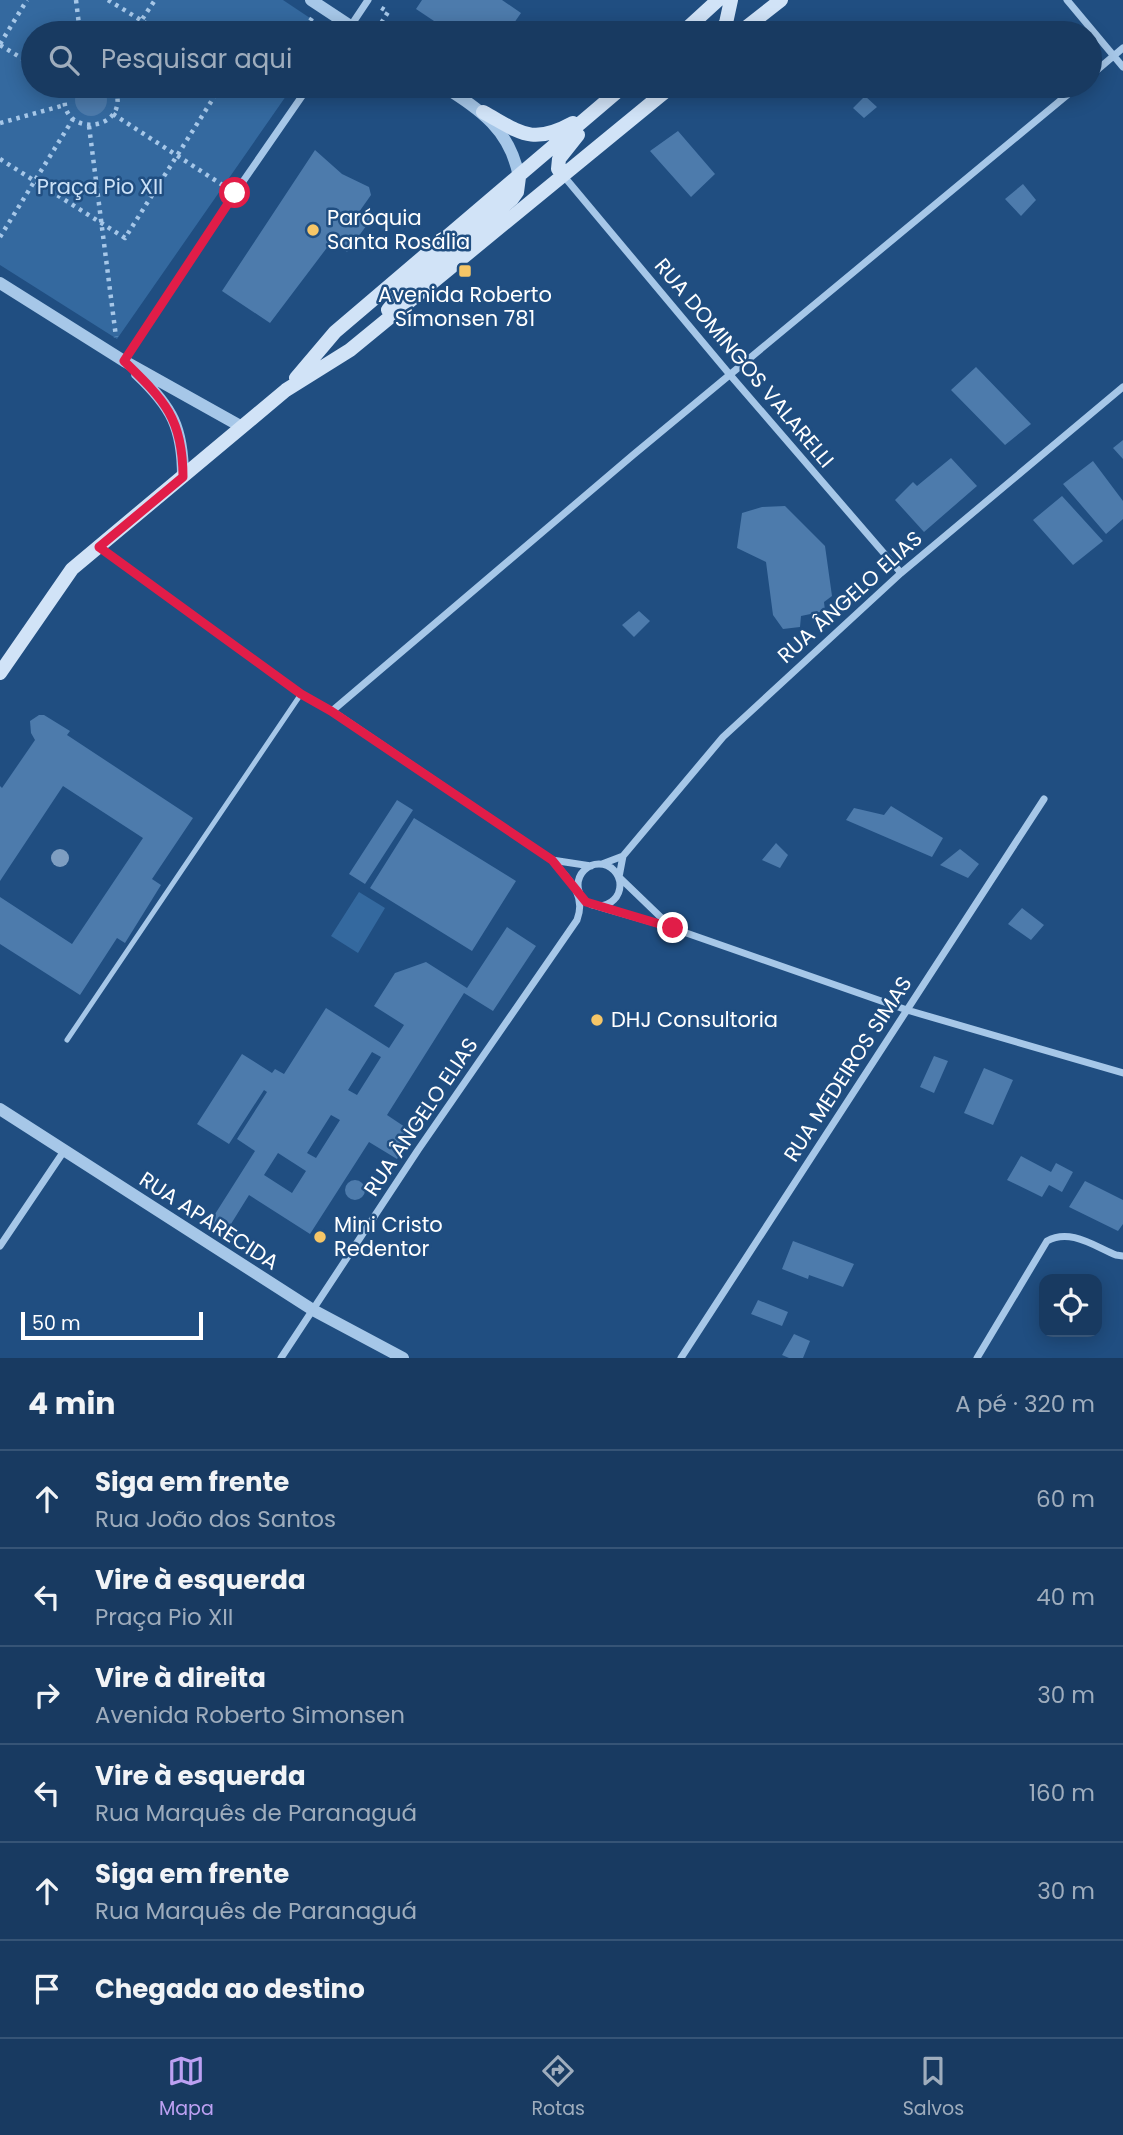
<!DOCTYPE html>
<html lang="pt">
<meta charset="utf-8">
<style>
:root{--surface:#183a61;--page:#25456a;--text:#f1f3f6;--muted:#9fadbd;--line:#365476;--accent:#bca0f2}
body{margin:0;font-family:Poppins,sans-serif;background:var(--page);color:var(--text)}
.controls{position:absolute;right:21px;bottom:21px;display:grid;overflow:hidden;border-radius:14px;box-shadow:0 4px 18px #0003}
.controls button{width:63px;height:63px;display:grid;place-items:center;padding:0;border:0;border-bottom:2px solid var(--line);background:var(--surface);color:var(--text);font:35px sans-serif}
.scale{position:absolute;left:21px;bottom:18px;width:182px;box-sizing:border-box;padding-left:7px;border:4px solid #fff;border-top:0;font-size:19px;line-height:24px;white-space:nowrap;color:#fff;-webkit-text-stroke:5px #204e81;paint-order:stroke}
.stop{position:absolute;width:21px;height:21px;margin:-16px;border:5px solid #e11d48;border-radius:50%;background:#fff}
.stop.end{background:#e11d48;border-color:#fff;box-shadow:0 2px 7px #0008}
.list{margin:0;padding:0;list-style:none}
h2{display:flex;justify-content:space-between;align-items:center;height:91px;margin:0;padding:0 28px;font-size:30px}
h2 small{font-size:23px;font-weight:400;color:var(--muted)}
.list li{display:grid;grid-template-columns:46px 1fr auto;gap:21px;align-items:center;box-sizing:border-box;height:98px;padding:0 28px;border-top:2px solid var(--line)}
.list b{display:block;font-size:26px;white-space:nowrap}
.list p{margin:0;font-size:23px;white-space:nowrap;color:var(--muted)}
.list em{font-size:23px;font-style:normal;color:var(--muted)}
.icon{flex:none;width:38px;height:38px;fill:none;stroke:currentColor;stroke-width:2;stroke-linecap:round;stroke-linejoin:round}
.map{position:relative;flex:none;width:1123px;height:1358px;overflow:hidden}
.search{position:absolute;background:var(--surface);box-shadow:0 4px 18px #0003;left:21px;right:21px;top:21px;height:77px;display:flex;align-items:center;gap:18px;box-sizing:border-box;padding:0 24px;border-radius:38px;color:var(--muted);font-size:26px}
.sheet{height:679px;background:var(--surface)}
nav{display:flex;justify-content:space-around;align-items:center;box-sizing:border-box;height:98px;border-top:2px solid var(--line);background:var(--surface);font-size:19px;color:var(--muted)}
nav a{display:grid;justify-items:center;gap:4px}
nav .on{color:var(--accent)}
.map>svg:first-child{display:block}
.green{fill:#34699f}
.building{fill:#4d7bac;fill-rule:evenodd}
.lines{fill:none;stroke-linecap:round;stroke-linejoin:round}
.path{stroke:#a6c7e8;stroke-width:4.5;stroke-dasharray:3.5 5;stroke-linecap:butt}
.service{stroke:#a6c7e8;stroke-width:5}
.minor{stroke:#a6c7e8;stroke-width:7}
.tertiary{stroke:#a6c7e8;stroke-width:12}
.secondary{stroke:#d1e3f7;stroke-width:14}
.tree{fill:#7e9ec1}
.route{stroke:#e11d48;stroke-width:9}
.poi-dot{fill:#f6c667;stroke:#204e81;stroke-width:2.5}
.labels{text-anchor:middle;stroke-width:5;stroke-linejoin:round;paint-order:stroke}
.park-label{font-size:21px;fill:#cae0f6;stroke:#204e81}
.poi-label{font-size:21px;fill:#fff;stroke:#204e81;text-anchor:start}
.street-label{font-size:21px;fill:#fff;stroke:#204e81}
</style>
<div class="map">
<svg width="1123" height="1358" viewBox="0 0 1123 1358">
<rect width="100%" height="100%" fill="#204e81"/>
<path class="green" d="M0,0H283L331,32L33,33V86H293L117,339L0,265Z
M359,892L385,908L358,953L331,936Z"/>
<path class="building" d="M422,0H502L521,13L507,33H452L416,9Z
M75 100a16 16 0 1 1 32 0a16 16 0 1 1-32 0Z
M865,96L877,107L864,118L853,108Z
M678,131L715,174L691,197L650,151Z
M315,150L342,174L369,187L371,195L359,212L372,218L347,252L332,241L270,323L222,291Z
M1023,184L1036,200L1021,216L1005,199Z
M976,367L1031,424L1005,445L951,390Z
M1123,440V459L1113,448Z
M951,458L977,486L924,532L895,500L913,482L917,486Z
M1093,461L1123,501V519L1106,534L1063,484Z
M1062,496L1103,541L1073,565L1033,520Z
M785,506L825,546L832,596L824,602L825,611L801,616L800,627L783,629L773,615L766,562L737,548L742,513L762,507Z
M639,611L650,621L634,637L622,625Z
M39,715H44L70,731L67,735L193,818L152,879L161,885L125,943L117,938L80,995L0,944V897L72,944L143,838L63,786L0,881V786L2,788L35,740L31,733L30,721Z
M397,800L413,810L365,884L349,874Z
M891,806L943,838L932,857L846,820L854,808L884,815Z
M414,818L516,881L472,951L370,888Z
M776,843L788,855L780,868L762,860Z
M960,849L979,864L968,878L940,865Z
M1022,908L1044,925L1031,940L1008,924Z
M507,927L536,946L493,1011L464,993L387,1115L414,1133L397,1159L369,1142L310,1234L249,1195L226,1232L210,1222L255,1151L237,1139L267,1092L264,1090L229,1144L197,1124L242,1054L272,1073L275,1069L284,1074L326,1008L389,1048L404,1025L374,1006L395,973L426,962L467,988ZM372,1052L381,1057L357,1095L348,1090ZM331,1115L340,1120L316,1158L307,1153ZM278,1153L306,1171L292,1193L264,1175Z
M934,1056L948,1061L934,1093L920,1087Z
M984,1068L1013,1080L993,1125L964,1113Z
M1021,1156L1051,1172L1056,1163L1073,1172L1062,1192L1049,1185L1042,1197L1007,1180Z
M345 1190a10 10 0 1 1 20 0a10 10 0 1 1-20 0Z
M1085,1181L1123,1200V1224L1118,1231L1069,1207Z
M793,1241L854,1264L843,1287L809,1275L808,1279L782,1269Z
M758,1300L788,1312L782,1326L751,1314Z
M794,1334L810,1341L803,1358H789L782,1355Z"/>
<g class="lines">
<path class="path" d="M76,0L80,33
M108,0L162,33
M377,30L388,12L380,7
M133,33L155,0
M309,33L304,30L312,18
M0,44L27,0
M0,45L33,65
M67,86C49,141 136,134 114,86
M116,89L126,86
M113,114L224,186
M0,123L65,105
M89,126L116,337
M0,159L125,238L221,86
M0,237L73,119"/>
<path class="service" d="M67,1040L301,694"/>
<path class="minor" d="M1067,0L1123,67
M346,33L368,0
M1090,76L1123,48
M562,174L731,376L901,573
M124,361L235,193L309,86
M99,547L301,694L332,711L552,860
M332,711L633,455L1078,86
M623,856L723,737L901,573L1123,387
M578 885a21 21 0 1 1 42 0a21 21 0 1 1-42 0Z
M596,906L672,928L619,877L623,856L602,864
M672,928L907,1010L1123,1073
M0,1246L64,1151
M281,1358L418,1150L577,920C587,894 568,879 552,860L591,866
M681,1358L1044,799
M977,1358L1047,1241C1070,1228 1094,1246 1116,1255L1123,1256"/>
<path class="tertiary" d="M311,0L361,33
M443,86C480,110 510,129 519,177
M0,283L124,361L242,427
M137,374C172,407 183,428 183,477
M0,1109L313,1310L403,1358"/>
<path class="secondary" d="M682,33L718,0
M718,33L726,23L731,0
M739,33L781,0
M483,112C520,132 531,146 573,123
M562,174L558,169L559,159L578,135
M388,310L405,289L512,199L517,192L519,177
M296,378L335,332L624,86
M0,673L72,569L286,390L350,350L672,86"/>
</g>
<circle class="tree" cx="60" cy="858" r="9"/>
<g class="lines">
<path class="route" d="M235,193L124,361C164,400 183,418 183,477L99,547L301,694L331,711L552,860L586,902L673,928"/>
</g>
<g class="poi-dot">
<circle cx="313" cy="230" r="7"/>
<rect x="458" y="264" width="14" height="14" rx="3.5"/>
<circle cx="597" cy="1020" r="7"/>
<circle cx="320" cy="1237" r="7"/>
</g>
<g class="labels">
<g class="park-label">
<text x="100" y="194">Praça Pio XII</text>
</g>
<g class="poi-label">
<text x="327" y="225">Paróquia<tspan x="327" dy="24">Santa Rosália</tspan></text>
<text x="465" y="302" text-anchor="middle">Avenida Roberto<tspan x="465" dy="24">Símonsen 781</tspan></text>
<text x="611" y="1027">DHJ Consultoria</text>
<text x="334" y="1232">Mini Cristo<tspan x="334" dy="24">Redentor</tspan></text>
</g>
<g class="street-label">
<text transform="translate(744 363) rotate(50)" y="7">RUA DOMINGOS VALARELLI</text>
<text transform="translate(850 597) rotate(-42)" y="7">RUA ÂNGELO ELIAS</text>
<text transform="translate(848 1069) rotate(-57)" y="7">RUA MEDEIROS SIMAS</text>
<text transform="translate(421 1117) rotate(-56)" y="7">RUA ÂNGELO ELIAS</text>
<text transform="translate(209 1221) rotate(33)" y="7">RUA APARECIDA</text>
</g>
</g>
</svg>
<div class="controls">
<button><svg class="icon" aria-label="locate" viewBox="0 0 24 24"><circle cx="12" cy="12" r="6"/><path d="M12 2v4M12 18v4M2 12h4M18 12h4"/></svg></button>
</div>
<div class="scale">50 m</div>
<div class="stop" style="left:235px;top:193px"></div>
<div class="stop end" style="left:673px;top:928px"></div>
<div class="search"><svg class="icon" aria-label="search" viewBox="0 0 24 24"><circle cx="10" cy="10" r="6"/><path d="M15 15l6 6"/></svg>Pesquisar aqui</div>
</div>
<section class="sheet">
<h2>4 min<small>A pé · 320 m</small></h2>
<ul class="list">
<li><svg class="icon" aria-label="ahead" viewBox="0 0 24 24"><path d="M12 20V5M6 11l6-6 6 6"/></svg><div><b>Siga em frente</b><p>Rua João dos Santos</p></div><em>60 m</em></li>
<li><svg class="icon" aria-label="left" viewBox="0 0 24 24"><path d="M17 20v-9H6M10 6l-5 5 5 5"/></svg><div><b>Vire à esquerda</b><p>Praça Pio XII</p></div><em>40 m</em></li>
<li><svg class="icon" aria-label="right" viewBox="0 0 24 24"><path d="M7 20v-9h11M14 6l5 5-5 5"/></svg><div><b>Vire à direita</b><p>Avenida Roberto Simonsen</p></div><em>30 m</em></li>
<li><svg class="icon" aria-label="left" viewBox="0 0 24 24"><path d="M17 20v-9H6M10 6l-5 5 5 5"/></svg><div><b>Vire à esquerda</b><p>Rua Marquês de Paranaguá</p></div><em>160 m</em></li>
<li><svg class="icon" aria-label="ahead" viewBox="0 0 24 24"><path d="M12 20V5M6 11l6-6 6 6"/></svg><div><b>Siga em frente</b><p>Rua Marquês de Paranaguá</p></div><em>30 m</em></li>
<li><svg class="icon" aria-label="arrive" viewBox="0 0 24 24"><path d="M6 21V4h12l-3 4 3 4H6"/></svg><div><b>Chegada ao destino</b></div></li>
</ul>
</section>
<nav>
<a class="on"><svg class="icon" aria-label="map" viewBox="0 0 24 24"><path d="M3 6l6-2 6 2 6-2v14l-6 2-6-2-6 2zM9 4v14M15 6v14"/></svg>Mapa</a>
<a><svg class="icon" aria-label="directions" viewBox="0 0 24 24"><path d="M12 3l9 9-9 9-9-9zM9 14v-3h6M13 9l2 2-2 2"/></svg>Rotas</a>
<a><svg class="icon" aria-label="saved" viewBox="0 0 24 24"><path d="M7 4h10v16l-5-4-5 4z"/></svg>Salvos</a>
</nav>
